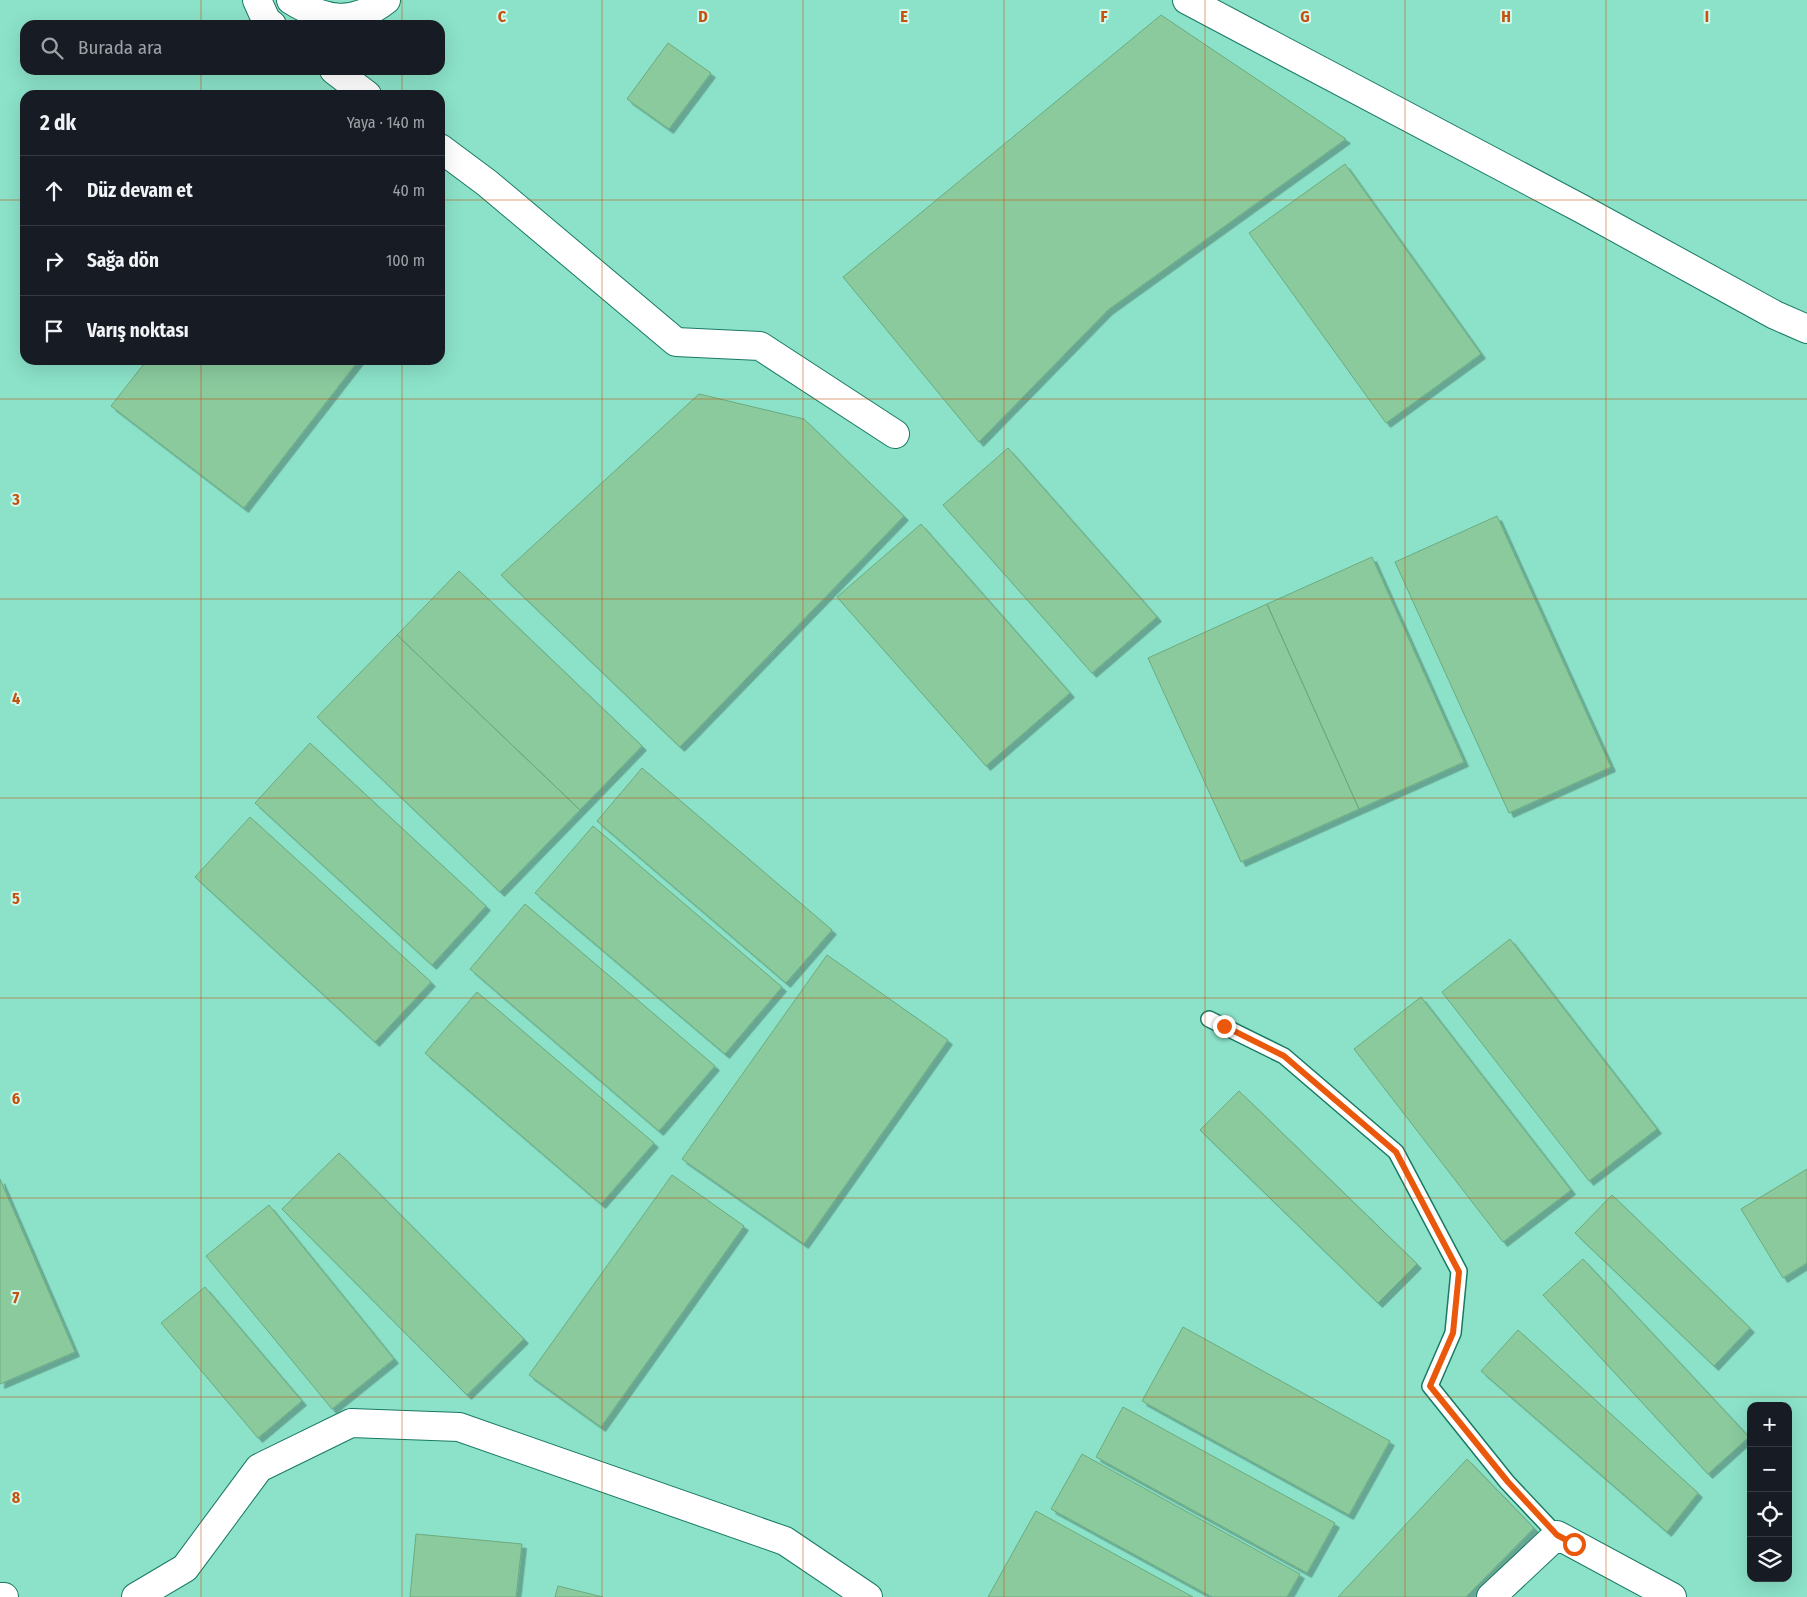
<!DOCTYPE html>
<html lang="tr">
<meta charset="utf-8">
<style>
:root{--surface:#171b24;--page:#242831;--text:#f1f3f6;--muted:#9ea1a6;--line:#363941}
body{margin:0;font-family:"Fira Sans Condensed",sans-serif;background:var(--page);color:var(--text)}
.controls{position:absolute;right:15px;bottom:15px;display:grid;overflow:hidden;border-radius:10px;box-shadow:0 5px 20px #0002}
.controls button{width:45px;height:45px;display:grid;place-items:center;padding:0;border:0;border-bottom:1px solid var(--line);background:var(--surface);color:var(--text);font:25px sans-serif}
.stop{position:absolute;width:15px;height:15px;margin:-11px;border:4px solid #ea580c;border-radius:50%;background:#fff}
.stop.end{background:#ea580c;border-color:#fff;box-shadow:0 1px 5px #0008}
.list{margin:0;padding:0;list-style:none}
h2{display:flex;justify-content:space-between;align-items:center;height:65px;margin:0;padding:0 20px;font-size:21px}
h2 small{font-size:16px;font-weight:400;color:var(--muted)}
.list li{display:grid;grid-template-columns:32px 1fr auto;gap:15px;align-items:center;box-sizing:border-box;height:70px;padding:0 20px;border-top:1px solid var(--line)}
.list b{display:block;font-size:19px;white-space:nowrap}
.list em{font-size:16px;font-style:normal;color:var(--muted)}
.icon{flex:none;width:28px;height:28px;fill:none;stroke:currentColor;stroke-width:2;stroke-linecap:round;stroke-linejoin:round}
.map{position:relative;flex:none;width:1807px;height:1597px;overflow:hidden}
.search{position:absolute;background:var(--surface);box-shadow:0 5px 20px #0002;left:20px;top:20px;width:425px;height:55px;display:flex;align-items:center;gap:12px;box-sizing:border-box;padding:0 18px;border-radius:15px;color:var(--muted);font-size:19px}
.panel{position:absolute;background:var(--surface);box-shadow:0 5px 20px #0002;left:20px;top:90px;width:425px;height:275px;border-radius:15px}
.map>svg:first-child{display:block}
.building{fill:#8aca9d;stroke:#6cab80;filter:url(#shadow)}
.lines{fill:none;stroke-linecap:round;stroke-linejoin:round}
.service-casing{stroke:#197964;stroke-width:18}
.minor-casing{stroke:#197964;stroke-width:30}
.service{stroke:#fff;stroke-width:15}
.minor{stroke:#fff;stroke-width:28}
.route{stroke:#ea580c;stroke-width:6}
.grid{fill:none;stroke:#c5520f;stroke-width:1;stroke-opacity:0.55}
.grid-label{font-size:16px;text-anchor:middle;font-weight:bold;fill:#c5520f;stroke:#d0f9ec;stroke-width:4;stroke-linejoin:round;paint-order:stroke}
</style>
<div class="map">
<svg width="1807" height="1597" viewBox="0 0 1807 1597">
<defs>
<filter id="shadow"><feDropShadow dx="4.5" dy="4.5" stdDeviation="0" flood-color="#0004"/></filter>
</defs>
<rect width="100%" height="100%" fill="#8be2c8"/>
<path class="building" d="M1161,15L1346,139L1108,310L979,442L843,277Z
M668,43L711,73L669,129L627,99Z
M1345,164L1481,354L1386,423L1249,233Z
M147,360H359L244,508L111,406Z
M699,394L804,419L904,516L680,747L501,575Z
M1008,448L1157,617L1092,673L943,505Z
M1497,516L1611,767L1509,813L1395,562Z
M921,524L1070,693L986,766L837,597Z
M1372,557L1464,762L1359,809L1267,604Z
M459,571L642,746L580,810L397,635Z
M1267,604L1359,809L1241,862L1148,658Z
M397,635L580,810L500,892L317,717Z
M310,743L486,906L432,965L255,803Z
M642,768L832,930L786,983L597,821Z
M250,817L431,982L375,1042L195,877Z
M593,826L782,987L725,1054L535,893Z
M525,904L715,1066L659,1131L470,969Z
M1510,939L1657,1129L1589,1181L1442,992Z
M827,955L948,1040L804,1244L682,1159Z
M477,992L654,1143L601,1204L425,1053Z
M1421,997L1571,1190L1503,1242L1354,1049Z
M1239,1091L1417,1264L1378,1303L1200,1130Z
M339,1153L524,1339L467,1395L282,1209Z
M1807,1169V1263L1783,1278L1741,1209Z
M672,1175L744,1226L601,1427L529,1375Z
M0,1179L75,1352L0,1384Z
M1612,1195L1750,1328L1714,1366L1575,1233Z
M269,1205L394,1359L332,1409L206,1256Z
M1583,1259L1749,1437L1708,1474L1543,1295Z
M205,1287L302,1401L258,1438L161,1323Z
M1183,1327L1390,1441L1349,1515L1142,1401Z
M1518,1330L1698,1493L1667,1532L1481,1371Z
M1123,1407L1335,1523L1307,1573L1096,1457Z
M1082,1454L1300,1574L1287,1597H1212L1051,1509Z
M1467,1459L1534,1528L1466,1597H1338Z
M1036,1511L1193,1597H988Z
M416,1534L522,1544L516,1597H410Z
M558,1586L603,1597H555Z"/>
<g class="lines">
<g class="service-casing">
<path id="service" d="M1209,1019L1284,1056L1396,1152L1459,1271L1453,1333L1430,1386L1507,1482L1557,1535"/>
</g>
<g class="minor-casing">
<path id="minor" d="M257,0L266,20L272,25
M291,0C325,21 353,26 386,0
M1187,0L1582,209L1775,315L1807,329
M334,70L367,95
M440,148L487,183L676,342L760,346L895,434
M0,1597H4
M136,1597L185,1568L259,1468L351,1423L459,1427L785,1541L868,1597
M1491,1597L1557,1535L1672,1597"/>
</g>
<use href="#service" class="service"/>
<use href="#minor" class="minor"/>
</g>
<g class="lines">
<path class="route" d="M1224,1026L1284,1056L1396,1152L1459,1272L1453,1333L1430,1386L1508,1482L1557,1535L1574,1544"/>
</g>
<path class="grid" d="M201,0V25M402,0V25M602,0V1597M803,0V1597M1004,0V1597M1205,0V1597M1405,0V1597M1606,0V1597M201,70V95M402,70V95M0,200H25M440,200H1807M201,360V1597M402,360V1597M0,399H1807M0,599H1807M0,798H1807M0,998H1807M0,1198H1807M0,1397H1807"/>
<g class="grid-label">
<text x="502" y="22">C</text>
<text x="703" y="22">D</text>
<text x="904" y="22">E</text>
<text x="1104" y="22">F</text>
<text x="1305" y="22">G</text>
<text x="1506" y="22">H</text>
<text x="1707" y="22">I</text>
<text x="16" y="505">3</text>
<text x="16" y="704">4</text>
<text x="16" y="904">5</text>
<text x="16" y="1104">6</text>
<text x="16" y="1303">7</text>
<text x="16" y="1503">8</text>
</g>
</svg>
<div class="controls">
<button>+</button>
<button>−</button>
<button><svg class="icon" aria-label="locate" viewBox="0 0 24 24"><circle cx="12" cy="12" r="6"/><path d="M12 2v4M12 18v4M2 12h4M18 12h4"/></svg></button>
<button><svg class="icon" aria-label="layers" viewBox="0 0 24 24"><path d="M12 4l9 5-9 5-9-5zM3 14l9 5 9-5"/></svg></button>
</div>
<div class="stop" style="left:1574px;top:1544px"></div>
<div class="stop end" style="left:1224px;top:1026px"></div>
<div class="search"><svg class="icon" aria-label="search" viewBox="0 0 24 24"><circle cx="10" cy="10" r="6"/><path d="M15 15l6 6"/></svg>Burada ara</div>
<section class="panel">
<h2>2 dk<small>Yaya · 140 m</small></h2>
<ul class="list">
<li><svg class="icon" aria-label="ahead" viewBox="0 0 24 24"><path d="M12 20V5M6 11l6-6 6 6"/></svg><div><b>Düz devam et</b></div><em>40 m</em></li>
<li><svg class="icon" aria-label="right" viewBox="0 0 24 24"><path d="M7 20v-9h11M14 6l5 5-5 5"/></svg><div><b>Sağa dön</b></div><em>100 m</em></li>
<li><svg class="icon" aria-label="arrive" viewBox="0 0 24 24"><path d="M6 21V4h12l-3 4 3 4H6"/></svg><div><b>Varış noktası</b></div></li>
</ul>
</section>
</div>
